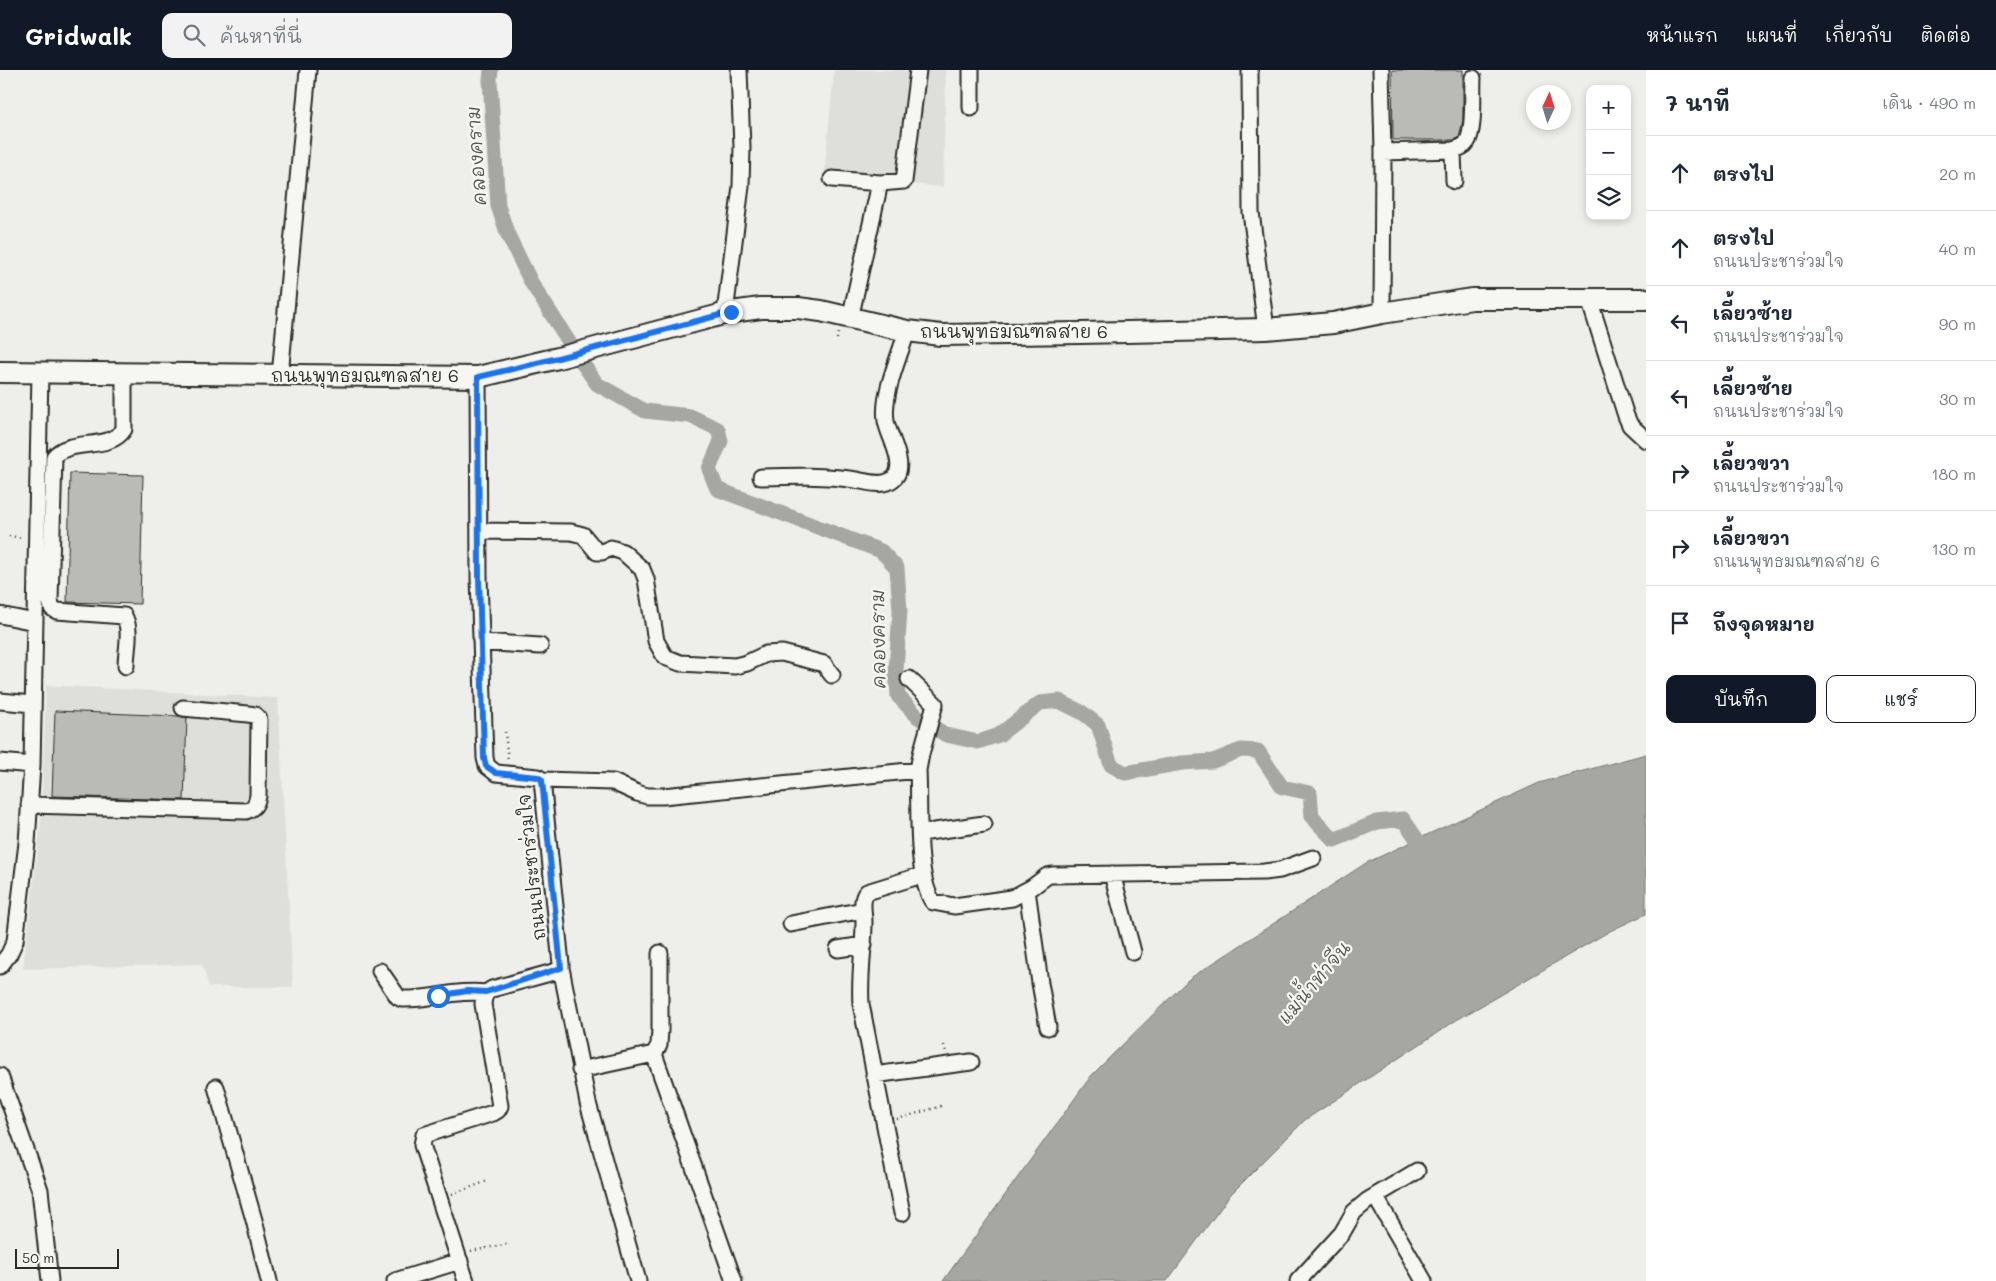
<!DOCTYPE html>
<html lang="th">
<meta charset="utf-8">
<style>
:root{--surface:#fff;--page:#f2f2f3;--text:#1f2937;--muted:#747a83;--line:#e0e1e3;--accent:#111827}
body{margin:0;font-family:Mali,"Playpen Sans Thai",sans-serif;background:var(--page);color:var(--text)}
.controls{position:absolute;right:15px;top:15px;display:grid;overflow:hidden;border-radius:10px;box-shadow:0 2px 8px #0003}
.controls button{width:45px;height:45px;display:grid;place-items:center;padding:0;border:0;border-bottom:1px solid var(--line);background:var(--surface);color:var(--text);font:25px sans-serif}
.compass{position:absolute;left:1526px;top:15px;width:45px;height:45px;border-radius:50%;background:var(--surface);box-shadow:0 2px 8px #0003;rotate:4deg}
.scale{position:absolute;left:15px;bottom:12px;width:104px;box-sizing:border-box;padding-left:5px;border:2px solid #2b2b2b;border-top:0;font-size:14px;line-height:18px;white-space:nowrap;color:#2b2b2b;-webkit-text-stroke:4px #f6f6f2;paint-order:stroke}
.stop{position:absolute;width:15px;height:15px;margin:-11px;border:4px solid #1a73e8;border-radius:50%;background:#fff}
.stop.end{background:#1a73e8;border-color:#fff;box-shadow:0 1px 5px #0008}
.list{margin:0;padding:0;list-style:none}
h2{display:flex;justify-content:space-between;align-items:center;height:65px;margin:0;padding:0 20px;font-size:21px}
h2 small{font-size:16px;font-weight:400;color:var(--muted)}
.list li{display:grid;grid-template-columns:32px 1fr auto;gap:15px;align-items:center;box-sizing:border-box;height:75px;padding:0 20px;border-top:1px solid var(--line)}
.list b{display:block;font-size:19px;white-space:nowrap}
.list p{margin:0;font-size:16px;white-space:nowrap;color:var(--muted)}
.list em{font-size:16px;font-style:normal;color:var(--muted)}
.actions{display:flex;gap:10px;padding:15px 20px}
.actions a{flex:1;padding:11px 0;border:1px solid var(--accent);border-radius:10px;text-align:center;font-size:18px;color:var(--accent)}
.actions .main{background:var(--accent);color:#fff}
.icon{flex:none;width:28px;height:28px;fill:none;stroke:currentColor;stroke-width:2;stroke-linecap:round;stroke-linejoin:round}
.map{position:relative;flex:none;width:1646px;height:1211px;overflow:hidden}
header{display:flex;align-items:center;gap:30px;box-sizing:border-box;height:70px;padding:0 25px;background:var(--accent);color:#fff}
header strong{font-size:24px}
nav{display:flex;gap:28px;margin-inline-start:auto;font-size:18px}
.search{width:350px;height:45px;background:var(--page);display:flex;align-items:center;gap:12px;box-sizing:border-box;padding:0 18px;border-radius:10px;color:var(--muted);font-size:19px}
main{display:flex}
aside{flex:1;background:var(--surface)}
.map>svg:first-child{display:block}
.built{fill:#dededb}
.water{fill:#a6a6a3;stroke:#757573}
.lines{fill:none;stroke-linecap:round;stroke-linejoin:round}
.canal{stroke:#a6a6a3;stroke-width:15}
.building{fill:#babab7;stroke:#2b2b2b}
.minor-casing{stroke:#2b2b2b;stroke-width:19}
.major-casing{stroke:#2b2b2b;stroke-width:24}
.path{stroke:#2b2b2b;stroke-width:2.5;stroke-dasharray:1 4;stroke-linecap:butt}
.minor{stroke:#f6f6f2;stroke-width:15}
.major{stroke:#f6f6f2;stroke-width:20}
.route{stroke:#1a73e8;stroke-width:6}
.labels{text-anchor:middle;stroke-width:4.5;stroke-linejoin:round;paint-order:stroke}
.street-label{font-size:18px;fill:#2b2b2b;stroke:#f6f6f2}
.water-label{font-size:19px;font-style:italic;fill:#565655;stroke:#f6f6f2}
</style>
<header>
<strong>Gridwalk</strong>
<div class="search"><svg class="icon" aria-label="search" viewBox="0 0 24 24"><circle cx="10" cy="10" r="6"/><path d="M15 15l6 6"/></svg>ค้นหาที่นี่</div>
<nav><a>หน้าแรก</a><a>แผนที่</a><a>เกี่ยวกับ</a><a>ติดต่อ</a></nav>
</header>
<main>
<div class="map">
<svg width="1646" height="1211" viewBox="0 0 1646 1211">
<rect width="100%" height="100%" fill="#eeeeea"/>
<filter id="ink" filterUnits="userSpaceOnUse"><feTurbulence type="fractalNoise" baseFrequency=".02" numOctaves="2"/><feDisplacementMap in="SourceGraphic" scale="10" xChannelSelector="R" yChannelSelector="G"/><feConvolveMatrix kernelMatrix="1 2 1 2 8 2 1 2 1" color-interpolation-filters="sRGB"/></filter>
<g filter="url(#ink)">
<path class="built" d="M834,0H946L943,117L824,107Z
M46,615L278,628L293,917H209L202,894L23,899L41,753Z"/>
<path class="water" d="M1646,684V844L1610,861L1455,951L1305,1050L1231,1124L1167,1211H943L1091,1006L1189,909L1366,793L1539,713Z"/>
<g class="lines">
<path class="canal" d="M491,0L490,10L498,136L508,165L531,212L569,272
M583,294L597,314L645,341L690,346L718,359L721,371L709,399L717,419L881,481L897,498L900,541L896,600L898,626L918,647L946,665L978,672L999,665L1040,633L1059,631L1083,643L1098,655L1111,695L1125,703L1182,693L1213,691L1241,680L1258,681L1282,717L1310,723L1312,747L1334,770L1377,752L1403,749L1427,784"/>
</g>
<path class="building" d="M1392,0H1463V50L1459,68L1454,70H1393Z
M70,403L143,405L140,534L67,532Z
M55,641L178,646L187,648L184,730L52,726Z"/>
<g class="lines">
<g class="minor-casing">
<path id="minor" d="M971,0V38
M1250,0L1251,142L1266,259
M1381,0L1383,82L1382,243
M1453,80L1454,111
M1383,82L1453,80C1459,78 1464,77 1467,72C1475,60 1472,23 1473,8
M832,109L880,113L904,111L918,0
M1589,229L1626,346L1630,355L1646,370
M725,243L741,116L742,77L739,0
M850,249L880,113
M124,304V359C110,382 70,367 54,387L50,531L52,538L57,541L124,546C132,559 126,581 126,596
M280,306L308,0
M761,407C793,406 825,405 856,410C867,412 880,416 890,411C911,400 888,366 886,351C882,324 899,288 907,261
M480,461L571,462L583,465L597,482H602L611,478L623,482L642,499L646,509L656,571L665,587L680,593L735,596L747,593L766,584L782,583L824,594L832,605
M0,545L35,552
M481,572L540,576
M909,609L935,634L921,684L918,700C920,733 915,807 933,832L954,836L1012,828L1031,818L1047,806L1052,805L1264,802L1280,800L1313,788
M0,631L33,634
M0,692L32,695
M542,710L613,712L637,723L647,726H663L918,700
M29,735L246,741C254,738 256,735 258,726L259,649L255,645L248,644L183,638
M921,763L984,754
M1112,804L1133,882
M1027,820L1040,913L1048,957
M791,854L863,840
M838,879L864,875
M0,896L9,884L15,871L27,773L32,695L40,303
M561,898L588,1033L638,1211
M380,901L398,927L402,929C430,930 458,919 486,923
M654,984L659,975L660,960V883
M580,1000L654,984L734,1211
M874,1005L971,992
M0,1006L40,1120L50,1211
M216,1017L254,1150L269,1211
M1375,1126L1424,1211
M902,1143L861,934C859,906 864,879 864,852C864,842 860,829 867,822L922,805
M395,1211L460,1191
M466,1211L422,1075L424,1065L493,1043L498,1040L500,1036L483,934C484,926 485,923 492,919L557,901L561,898V894L542,710L538,707L496,703L487,696L485,688L479,507L478,307
M1298,1211L1342,1163L1354,1142L1367,1131L1417,1101"/>
</g>
<g class="major-casing">
<path id="major" d="M0,302L478,307L558,288L731,242L761,238H798L821,241L907,261L941,265L1081,263L1266,259L1333,253L1382,243L1472,229H1646"/>
</g>
<path class="path" d="M837,269L838,263
M9,466L23,468
M505,662L508,691
M944,975L946,982
M897,1049L942,1036
M452,1124L488,1111
M471,1181L508,1174"/>
<use href="#minor" class="minor"/>
<use href="#major" class="major"/>
</g>
</g>
<g class="lines" filter="url(#ink)">
<path class="route" d="M438,926L467,921L486,922L561,898L542,710L538,707L496,703L486,696L484,688L479,506L478,307L558,288L731,242"/>
</g>
<g class="labels">
<g class="street-label">
<text x="1014" y="268">ถนนพุทธมณฑลสาย 6</text>
<text x="365" y="312">ถนนพุทธมณฑลสาย 6</text>
<text transform="translate(532 797) rotate(-96)" y="6">ถนนประชาร่วมใจ</text>
</g>
<g class="water-label">
<text transform="translate(476 86) rotate(-94)" y="7">คลองคราม</text>
<text transform="translate(878 569) rotate(-91)" y="7">คลองคราม</text>
<text transform="translate(1314 912) rotate(-50)" y="7">แม่น้ำท่าจีน</text>
</g>
</g>
</svg>
<div class="controls">
<button>+</button>
<button>−</button>
<button><svg class="icon" aria-label="layers" viewBox="0 0 24 24"><path d="M12 4l9 5-9 5-9-5zM3 14l9 5 9-5"/></svg></button>
</div>
<svg class="compass" viewBox="-18 -18 36 36"><path d="M0-13l5 13h-10z" fill="#e53935"/><path d="M0 13l5-13h-10z" fill="#747a83"/></svg>
<div class="scale">50 m</div>
<div class="stop" style="left:438px;top:926px"></div>
<div class="stop end" style="left:731px;top:242px"></div>
</div>
<aside>
<h2>7 นาที<small>เดิน · 490 m</small></h2>
<ul class="list">
<li><svg class="icon" aria-label="ahead" viewBox="0 0 24 24"><path d="M12 20V5M6 11l6-6 6 6"/></svg><div><b>ตรงไป</b></div><em>20 m</em></li>
<li><svg class="icon" aria-label="ahead" viewBox="0 0 24 24"><path d="M12 20V5M6 11l6-6 6 6"/></svg><div><b>ตรงไป</b><p>ถนนประชาร่วมใจ</p></div><em>40 m</em></li>
<li><svg class="icon" aria-label="left" viewBox="0 0 24 24"><path d="M17 20v-9H6M10 6l-5 5 5 5"/></svg><div><b>เลี้ยวซ้าย</b><p>ถนนประชาร่วมใจ</p></div><em>90 m</em></li>
<li><svg class="icon" aria-label="left" viewBox="0 0 24 24"><path d="M17 20v-9H6M10 6l-5 5 5 5"/></svg><div><b>เลี้ยวซ้าย</b><p>ถนนประชาร่วมใจ</p></div><em>30 m</em></li>
<li><svg class="icon" aria-label="right" viewBox="0 0 24 24"><path d="M7 20v-9h11M14 6l5 5-5 5"/></svg><div><b>เลี้ยวขวา</b><p>ถนนประชาร่วมใจ</p></div><em>180 m</em></li>
<li><svg class="icon" aria-label="right" viewBox="0 0 24 24"><path d="M7 20v-9h11M14 6l5 5-5 5"/></svg><div><b>เลี้ยวขวา</b><p>ถนนพุทธมณฑลสาย 6</p></div><em>130 m</em></li>
<li><svg class="icon" aria-label="arrive" viewBox="0 0 24 24"><path d="M6 21V4h12l-3 4 3 4H6"/></svg><div><b>ถึงจุดหมาย</b></div></li>
</ul>
<div class="actions"><a class="main">บันทึก</a><a>แชร์</a></div>
</aside>
</main>
